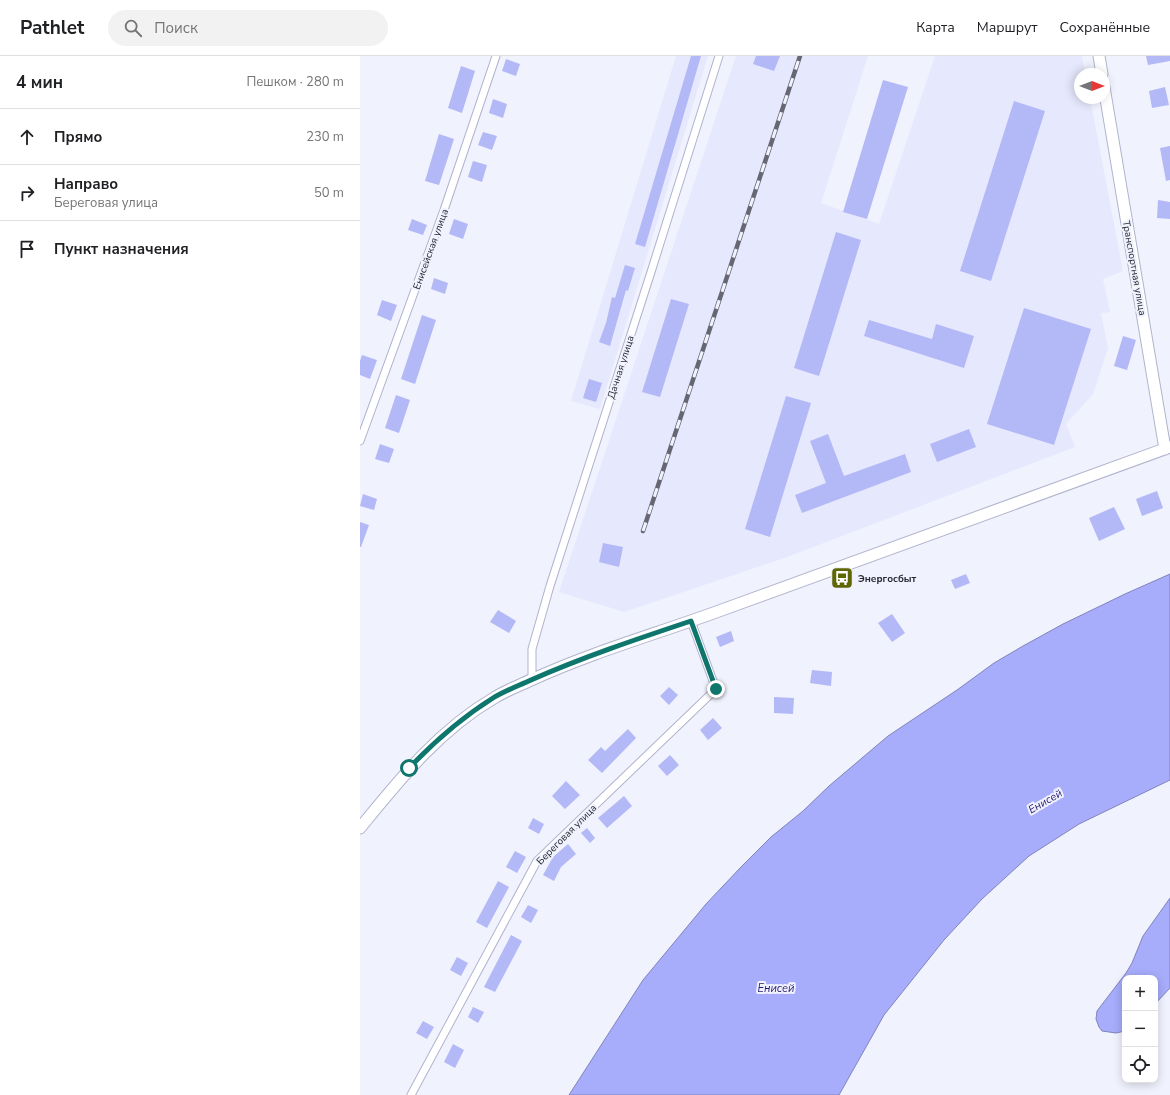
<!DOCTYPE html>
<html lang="ru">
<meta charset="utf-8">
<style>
:root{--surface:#fff;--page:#f2f2f2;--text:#202124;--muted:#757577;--line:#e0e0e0}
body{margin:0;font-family:"Nunito Sans",sans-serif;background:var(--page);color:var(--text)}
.controls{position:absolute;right:12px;bottom:12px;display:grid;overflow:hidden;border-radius:8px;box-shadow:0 2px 10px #0003}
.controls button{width:36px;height:36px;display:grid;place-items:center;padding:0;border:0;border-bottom:1px solid var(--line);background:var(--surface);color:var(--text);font:20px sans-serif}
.compass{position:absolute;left:714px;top:12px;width:36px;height:36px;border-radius:50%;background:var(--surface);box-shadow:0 2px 10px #0003;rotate:90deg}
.stop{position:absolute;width:12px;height:12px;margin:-9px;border:3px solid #0f766e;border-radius:50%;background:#fff}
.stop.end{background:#0f766e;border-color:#fff;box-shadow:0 1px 4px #0008}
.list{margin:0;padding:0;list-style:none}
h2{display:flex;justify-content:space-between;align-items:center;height:52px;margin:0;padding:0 16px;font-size:17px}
h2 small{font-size:13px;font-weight:400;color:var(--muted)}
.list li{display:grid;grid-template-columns:26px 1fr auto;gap:12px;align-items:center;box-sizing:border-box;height:56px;padding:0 16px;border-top:1px solid var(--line)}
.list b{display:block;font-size:15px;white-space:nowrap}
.list p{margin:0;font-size:13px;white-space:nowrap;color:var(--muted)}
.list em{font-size:13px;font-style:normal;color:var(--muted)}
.icon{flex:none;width:22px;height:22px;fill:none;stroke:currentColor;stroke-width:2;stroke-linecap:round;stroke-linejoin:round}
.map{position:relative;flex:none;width:810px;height:1039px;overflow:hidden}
header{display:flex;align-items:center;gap:24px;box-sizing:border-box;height:56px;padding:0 20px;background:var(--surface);border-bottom:1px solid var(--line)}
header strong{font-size:19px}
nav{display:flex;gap:22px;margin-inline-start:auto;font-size:14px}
.search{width:280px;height:36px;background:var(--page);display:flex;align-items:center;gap:10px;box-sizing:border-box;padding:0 14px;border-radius:22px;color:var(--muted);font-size:15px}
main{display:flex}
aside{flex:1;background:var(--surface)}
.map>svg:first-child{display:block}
.built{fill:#e6e8fd}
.water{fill:#a7acfb;stroke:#8084be}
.building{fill:#b3b8f7}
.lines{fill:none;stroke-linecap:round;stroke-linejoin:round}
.street-casing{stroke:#b0b3cd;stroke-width:9}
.secondary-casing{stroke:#b0b3cd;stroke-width:13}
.street{stroke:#fff;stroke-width:7}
.secondary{stroke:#fff;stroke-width:11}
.rail-casing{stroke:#666772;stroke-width:4.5}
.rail{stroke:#f0f2fd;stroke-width:3;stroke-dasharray:9;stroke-linecap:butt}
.route{stroke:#0f766e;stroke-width:5}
.labels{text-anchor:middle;stroke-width:4;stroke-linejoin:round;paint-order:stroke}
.street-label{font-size:10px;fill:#262731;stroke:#f0f2fd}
.poi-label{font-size:10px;font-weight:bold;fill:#262731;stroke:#f0f2fd;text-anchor:start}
.water-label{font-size:11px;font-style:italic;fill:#281a73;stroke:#f0f2fd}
</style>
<header>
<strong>Pathlet</strong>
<div class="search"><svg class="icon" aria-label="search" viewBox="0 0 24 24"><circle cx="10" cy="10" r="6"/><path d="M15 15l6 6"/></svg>Поиск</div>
<nav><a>Карта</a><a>Маршрут</a><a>Сохранённые</a></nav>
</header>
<main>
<aside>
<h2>4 мин<small>Пешком · 280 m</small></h2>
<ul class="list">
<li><svg class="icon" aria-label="ahead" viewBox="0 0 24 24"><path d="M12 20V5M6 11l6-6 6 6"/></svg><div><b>Прямо</b></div><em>230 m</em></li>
<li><svg class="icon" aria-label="right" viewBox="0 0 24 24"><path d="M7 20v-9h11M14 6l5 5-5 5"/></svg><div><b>Направо</b><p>Береговая улица</p></div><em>50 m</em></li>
<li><svg class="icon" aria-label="arrive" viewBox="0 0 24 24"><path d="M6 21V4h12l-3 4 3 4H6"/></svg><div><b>Пункт назначения</b></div></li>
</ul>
</aside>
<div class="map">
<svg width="810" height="1039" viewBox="0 0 810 1039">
<rect width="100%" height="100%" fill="#f0f2fd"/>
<path class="built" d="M316,0H348L240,353L211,345Z
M376,0H508L461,147L519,168L575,0H722L725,18H720V42H730L763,215L743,223L750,256L741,257L748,292L733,338L706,368L715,391L427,501L264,556L199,536Z"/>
<path class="water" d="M810,518V724L719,768L669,800L622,843L584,884L524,959L479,1039H209L283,924L346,848L381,811L411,781L443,755L469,730L528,680L597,634L634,607L663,590L703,568L765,538Z
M810,842V932L795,948V922H765V975L756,977L742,975L739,971L736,963L737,955L766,917L772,907L783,880Z"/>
<path class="building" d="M331,0H341L285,191L275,188Z
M396,0H420L414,15L393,8Z
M786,0H810V5L788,9Z
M146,3L160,8L156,20L142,15Z
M101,10L115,15L102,57L88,52Z
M523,24L548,31L507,163L483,156Z
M805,31L809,49L792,52L789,35Z
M133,43L147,48L143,62L129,57Z
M654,45L685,55L631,225L600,215Z
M123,76L137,80L132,94L118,89Z
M79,78L94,83L79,129L65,125Z
M810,90V124L806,125L800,92Z
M113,105L127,109L122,126L108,121Z
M798,144L810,146V163L797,162Z
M52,163L67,169L63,179L48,174Z
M94,163L108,168L103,183L89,178Z
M476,176L501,184L459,320L434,312Z
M265,209L275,212L268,235L266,234L250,290L239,286L246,267L252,241L255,242Z
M74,222L88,227L85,238L71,233Z
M311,243L329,248L300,341L282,336Z
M22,244L37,249L31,265L17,259Z
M664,252L731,273L694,389L627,368Z
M62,259L76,264L55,328L41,323Z
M509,264L572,283L576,268L614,280L604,312L504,280Z
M763,280L776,284L767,314L754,310Z
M2,299L17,304L10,323L0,319V305Z
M229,323L242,327L236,346L223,342Z
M36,339L50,344L39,377L25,372Z
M426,340L451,347L410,481L385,473Z
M609,373L616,391L577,406L570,388Z
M468,378L484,420L545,398L551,416L442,457L435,439L466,427L450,385Z
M20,388L34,393L29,407L15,403Z
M797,435L803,452L782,460L776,443Z
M3,438L17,443L14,454L0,450Z
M754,451L765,473L739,485L729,462Z
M0,466L9,469L1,491H0Z
M243,487L263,491L259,511L239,506Z
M606,518L610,527L595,533L591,524Z
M138,554L156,565L149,577L130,566Z
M532,558L545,577L532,586L518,567Z
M371,575L374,585L360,591L356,581Z
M452,614L472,616L471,630L450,627Z
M309,631L318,639L309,649L300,640Z
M414,641L434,642L433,658L414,657Z
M353,662L362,672L348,684L340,674Z
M268,673L276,682L242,717L228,704L241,691L245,695Z
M310,699L319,709L307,720L298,710Z
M206,725L220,739L205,753L192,740Z
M264,740L272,750L247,772L238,762Z
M173,762L184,768L179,778L168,772Z
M227,772L235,782L230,787L221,777Z
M208,788L216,798L201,811L194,825L183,819L193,801Z
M155,795L166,801L157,817L146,811Z
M138,825L149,831L127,872L116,866Z
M168,849L178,854L171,867L161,861Z
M151,879L162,885L135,936L124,931Z
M97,901L108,907L101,920L90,914Z
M113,951L124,956L118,967L108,961Z
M63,965L74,971L67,983L56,977Z
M93,988L104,994L95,1012L84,1006Z"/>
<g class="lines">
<g class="street-casing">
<path id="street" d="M0,385L84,154L136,0
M172,624V593L190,530L291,216L359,0
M51,1039L177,805L356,633L331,565"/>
</g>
<g class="secondary-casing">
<path id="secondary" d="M739,0L742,18
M744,31L805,393
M0,772C40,723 79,674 134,642C145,635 158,630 171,624C232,596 296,578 359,555C509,500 659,445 810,391"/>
</g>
<use href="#street" class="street"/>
<use href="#secondary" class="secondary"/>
<g class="rail-casing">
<path id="rail" d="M283,475L440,0"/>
</g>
<use href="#rail" class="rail"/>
</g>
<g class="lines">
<path class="route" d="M49,712C74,686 101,662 133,642C144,635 158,630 171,624C223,601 277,583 331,565L356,633"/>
</g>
<defs>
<g id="bus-square" transform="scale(1.15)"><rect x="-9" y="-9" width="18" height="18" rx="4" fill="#5f6604" stroke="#f0f2fd"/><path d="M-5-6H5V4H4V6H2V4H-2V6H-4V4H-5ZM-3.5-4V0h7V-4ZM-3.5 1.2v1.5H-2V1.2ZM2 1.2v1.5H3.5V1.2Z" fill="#fff"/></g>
</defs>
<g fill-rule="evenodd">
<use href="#bus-square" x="482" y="522"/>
</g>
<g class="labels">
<g class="street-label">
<text transform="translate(70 193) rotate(-70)" y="4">Енисейская улица</text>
<text transform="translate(775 212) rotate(80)" y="4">Транспортная улица</text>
<text transform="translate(260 311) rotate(-72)" y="4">Дачная улица</text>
<text transform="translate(206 778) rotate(-45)" y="4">Береговая улица</text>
</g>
<g class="poi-label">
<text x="498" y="526">Энергосбыт</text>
</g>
<g class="water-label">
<text transform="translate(685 745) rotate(-30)" y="4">Енисей</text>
<text x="416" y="936">Енисей</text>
</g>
</g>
</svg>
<div class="controls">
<button>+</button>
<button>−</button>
<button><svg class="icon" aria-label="locate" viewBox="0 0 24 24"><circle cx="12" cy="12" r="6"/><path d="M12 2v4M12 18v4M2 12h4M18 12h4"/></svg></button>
</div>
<svg class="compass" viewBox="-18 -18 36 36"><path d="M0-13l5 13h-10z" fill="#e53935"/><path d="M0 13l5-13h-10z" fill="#757577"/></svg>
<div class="stop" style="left:49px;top:712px"></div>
<div class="stop end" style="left:356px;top:633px"></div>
</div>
</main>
